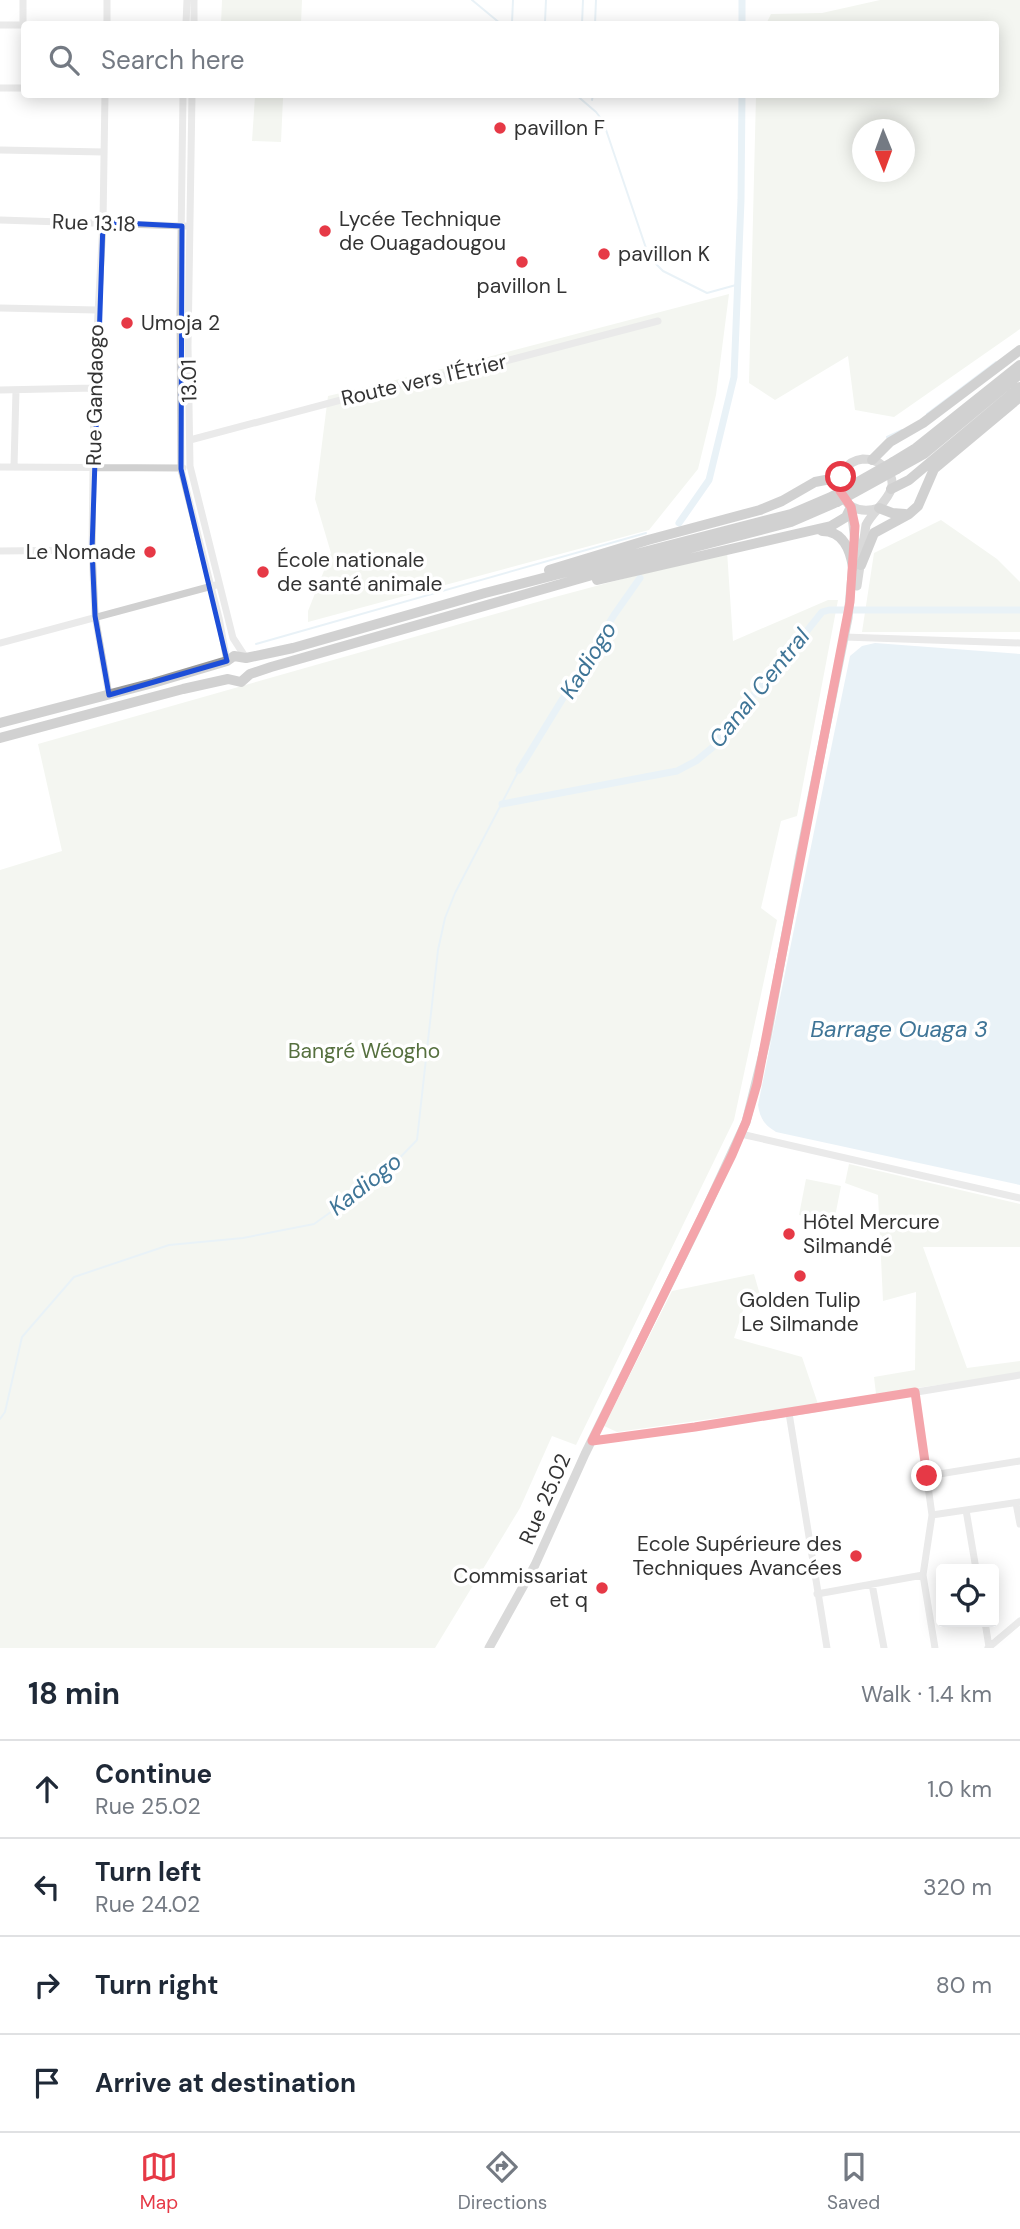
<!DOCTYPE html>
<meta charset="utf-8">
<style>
:root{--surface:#fff;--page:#f2f2f3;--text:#1f2937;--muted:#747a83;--line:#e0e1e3;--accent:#e63946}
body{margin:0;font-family:"DM Sans",sans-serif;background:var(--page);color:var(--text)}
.controls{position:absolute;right:21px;bottom:21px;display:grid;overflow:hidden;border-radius:7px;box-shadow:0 4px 18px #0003}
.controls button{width:63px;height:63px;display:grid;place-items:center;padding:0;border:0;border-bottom:2px solid var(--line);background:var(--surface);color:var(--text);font:35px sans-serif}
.compass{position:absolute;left:852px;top:119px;width:63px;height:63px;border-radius:50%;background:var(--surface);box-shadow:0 4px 18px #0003;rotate:179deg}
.stop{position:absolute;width:21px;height:21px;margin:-16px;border:5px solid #e63946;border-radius:50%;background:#fff}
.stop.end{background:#e63946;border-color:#fff;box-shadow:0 2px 7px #0008}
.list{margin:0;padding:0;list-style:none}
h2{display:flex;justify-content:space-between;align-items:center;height:91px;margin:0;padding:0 28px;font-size:30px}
h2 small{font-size:23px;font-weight:400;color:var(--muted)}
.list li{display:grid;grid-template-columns:46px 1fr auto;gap:21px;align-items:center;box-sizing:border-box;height:98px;padding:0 28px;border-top:2px solid var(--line)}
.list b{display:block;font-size:26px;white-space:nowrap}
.list p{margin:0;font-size:23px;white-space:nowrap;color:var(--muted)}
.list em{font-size:23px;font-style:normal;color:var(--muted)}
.icon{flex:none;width:38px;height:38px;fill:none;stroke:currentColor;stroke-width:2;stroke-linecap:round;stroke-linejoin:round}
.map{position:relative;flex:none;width:1020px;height:1648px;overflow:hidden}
.search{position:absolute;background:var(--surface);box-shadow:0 4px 18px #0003;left:21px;right:21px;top:21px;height:77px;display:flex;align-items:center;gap:18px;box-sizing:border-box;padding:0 24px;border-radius:7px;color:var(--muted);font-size:26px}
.sheet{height:483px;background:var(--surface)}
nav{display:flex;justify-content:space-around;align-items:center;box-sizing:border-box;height:98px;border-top:2px solid var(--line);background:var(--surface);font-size:19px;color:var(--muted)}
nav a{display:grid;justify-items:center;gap:4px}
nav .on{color:var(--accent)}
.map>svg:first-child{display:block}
.green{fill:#e6ecdf;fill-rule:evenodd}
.water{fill:#cfe2ee}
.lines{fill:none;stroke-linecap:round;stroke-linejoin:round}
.stream{stroke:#cfe2ee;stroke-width:2}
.canal{stroke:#cfe2ee;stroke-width:7}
.minor{stroke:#d0d0d0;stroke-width:7}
.major{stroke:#ababab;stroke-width:9}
.highway{stroke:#9a9a9a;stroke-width:10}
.highway-bridge{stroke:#9a9a9a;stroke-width:10}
.route{stroke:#e63946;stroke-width:9}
.marked{fill:none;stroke:#1d4ed8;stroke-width:5;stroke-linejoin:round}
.poi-dot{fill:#e63946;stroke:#fff;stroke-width:2.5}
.labels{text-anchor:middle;stroke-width:7;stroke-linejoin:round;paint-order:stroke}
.poi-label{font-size:21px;fill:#333;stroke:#fff;text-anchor:start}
.street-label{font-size:21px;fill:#333;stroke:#fff}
.park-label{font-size:21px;fill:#56703f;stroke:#fff}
.water-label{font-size:23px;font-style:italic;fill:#3f7597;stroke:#fff}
</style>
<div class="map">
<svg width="1020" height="1648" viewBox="0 0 1020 1648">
<rect width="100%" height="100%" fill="#fff"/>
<path class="green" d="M222,0H302L301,24H221Z
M880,0H1020V329L894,417L855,410L848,356L775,400L749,383L756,95L996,94V24H766L771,14L822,13ZM862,130H904V172H862Z
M255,96L283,98L281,142L252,141Z
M729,294L716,395L698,469L649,530L308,622V611L331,553L315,499L328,396L450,367Z
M941,520L997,559L1020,582V632H862L874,553Z
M727,551L733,641L828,600H838L797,816L781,821L761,908L777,920L734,1120L576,1445L552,1436L520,1508L435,1648H0V870L62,851L38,744L555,597Z
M849,1164L1020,1204V1247H923L967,1368L1020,1361V1373L876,1394L874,1377L915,1370L916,1292L883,1301L878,1195L845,1183Z
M806,1179L841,1186L834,1222L799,1215Z
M754,1274L762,1302L744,1307L734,1338L802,1357L818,1404L617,1432L604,1426L672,1291Z"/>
<path class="water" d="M875,643L1020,654V1185L776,1132C764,1125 760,1118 758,1105L850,656L862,646Z"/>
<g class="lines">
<path class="stream" d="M472,0L501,24
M545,22L546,0
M512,23L513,0
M582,24L583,0
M595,24L596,0
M575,94L596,112L603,121L649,257L663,271L707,293L736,285
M592,100L593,94
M927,414L996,362
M887,437L902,430
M256,644L646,533
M0,1419L5,1412L22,1337L74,1277L169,1245L243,1238L314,1224L384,1174L417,1140L438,950L445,918L455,893L519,770"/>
<path class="canal" d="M742,0V24
M679,523L709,480L734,377L741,200L742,94
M519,770L614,615L640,578
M502,804L677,771L696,761L713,747L741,709L779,666L822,612L829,610H1020"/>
<path class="minor" d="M107,24V0
M186,24L187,0
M194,24V0
M0,25H24
M23,25V0
M0,88H24
M105,94L103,222L94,388L92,550L95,616L109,695
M183,94L180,313L181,469L219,618L227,661
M192,94L188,346L190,466L233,638L246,658
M0,150L104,152
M0,220L185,226
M0,308L97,310
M0,390L94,388
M190,440L386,388L494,364L658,321
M0,467L183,468
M14,467L16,390
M0,551L92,550
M844,637L1020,643
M0,643L216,585
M741,1134L1020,1198
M915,1392L932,1515L923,1575L935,1648
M789,1413L827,1648
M592,1441L789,1413L1020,1375
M927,1476L1020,1461
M1016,1503L1020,1524
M966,1510L976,1569
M932,1515L1020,1502
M872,1584L884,1648
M817,1594L923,1575
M985,1622L989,1647
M988,1648L1020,1621"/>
<path class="major" d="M857,586L866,525C875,506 908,489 883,466C878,461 870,459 863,459C827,463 834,522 879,508
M489,1648L535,1565L585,1454L702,1217L746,1122L767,1037L800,856L848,618L855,542L851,507"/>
<path class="highway" d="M872,460L890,442L923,423L1020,350
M893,462L916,448L1020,365
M897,469L924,454L1020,374
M891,489L909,480L1020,387
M879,508L892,513L905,514
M822,531C843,531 850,549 853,567
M861,565L874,533L909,514L918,506L934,469L1020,397
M549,570L648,540L760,510L782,501L815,482L841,477
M597,580L831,526L846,517L851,507
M0,723L153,683L227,661L234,656L246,658L293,648L485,593L791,514L833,496
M0,738L183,689L228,679L241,682L250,674L271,667L641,561L791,522L837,502"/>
<path class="highway-bridge" d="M833,496L893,462
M837,502L897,469"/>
</g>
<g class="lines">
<path class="route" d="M841,477L840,491L851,507L855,526L850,602L757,1084L746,1122L732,1155L592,1441L695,1427L915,1392L927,1476"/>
</g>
<path d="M0 0H1020V1648H0ZM103,222L182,226L181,469L227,661L109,695L95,616L92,550Z" fill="#fff" fill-opacity=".55" fill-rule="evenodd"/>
<path class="marked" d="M103,222L182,226L181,469L227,661L109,695L95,616L92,550Z"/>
<g class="poi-dot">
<circle cx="500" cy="128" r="7"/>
<circle cx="325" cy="231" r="7"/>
<circle cx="604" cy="254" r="7"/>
<circle cx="522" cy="262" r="7"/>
<circle cx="127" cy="323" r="7"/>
<circle cx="150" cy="552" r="7"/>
<circle cx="263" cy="572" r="7"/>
<circle cx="789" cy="1234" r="7"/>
<circle cx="800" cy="1276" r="7"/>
<circle cx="856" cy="1556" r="7"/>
<circle cx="602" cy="1588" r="7"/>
</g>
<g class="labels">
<g class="poi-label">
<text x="514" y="135">pavillon F</text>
<text x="339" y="226">Lycée Technique<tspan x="339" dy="24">de Ouagadougou</tspan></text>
<text x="618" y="261">pavillon K</text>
<text x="522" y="293" text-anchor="middle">pavillon L</text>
<text x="141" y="330">Umoja 2</text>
<text x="136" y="559" text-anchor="end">Le Nomade</text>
<text x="277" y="567">École nationale<tspan x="277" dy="24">de santé animale</tspan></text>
<text x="803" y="1229">Hôtel Mercure<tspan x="803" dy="24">Silmandé</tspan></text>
<text x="800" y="1307" text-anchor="middle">Golden Tulip<tspan x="800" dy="24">Le Silmande</tspan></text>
<text x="842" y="1551" text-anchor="end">Ecole Supérieure des<tspan x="842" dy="24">Techniques Avancées</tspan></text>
<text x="588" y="1583" text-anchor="end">Commissariat<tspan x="588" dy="24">et q</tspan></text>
</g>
<g class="street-label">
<text transform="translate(94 223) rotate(2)" y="7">Rue 13.18</text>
<text transform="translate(424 380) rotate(-13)" y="7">Route vers l'Étrier</text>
<text transform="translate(189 381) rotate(-91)" y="7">13.01</text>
<text transform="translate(95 395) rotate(-89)" y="7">Rue Gandaogo</text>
<text transform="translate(545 1499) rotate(-66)" y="7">Rue 25.02</text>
</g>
<g class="park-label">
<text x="364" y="1058">Bangré Wéogho</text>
</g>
<g class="water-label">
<text transform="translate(588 660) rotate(-58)" y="8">Kadiogo</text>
<text transform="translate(759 688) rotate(-51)" y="8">Canal Central</text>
<text x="899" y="1037">Barrage Ouaga 3</text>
<text transform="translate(365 1184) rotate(-38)" y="8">Kadiogo</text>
</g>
</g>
</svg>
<div class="controls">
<button><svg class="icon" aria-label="locate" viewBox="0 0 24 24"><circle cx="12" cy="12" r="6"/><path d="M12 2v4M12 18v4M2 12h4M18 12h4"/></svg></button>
</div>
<svg class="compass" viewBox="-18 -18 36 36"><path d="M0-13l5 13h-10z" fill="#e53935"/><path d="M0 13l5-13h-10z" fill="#747a83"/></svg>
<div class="stop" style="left:841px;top:477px"></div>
<div class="stop end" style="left:927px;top:1476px"></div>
<div class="search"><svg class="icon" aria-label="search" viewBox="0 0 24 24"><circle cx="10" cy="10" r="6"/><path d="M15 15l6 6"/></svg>Search here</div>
</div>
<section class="sheet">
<h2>18 min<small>Walk · 1.4 km</small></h2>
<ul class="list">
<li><svg class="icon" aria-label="ahead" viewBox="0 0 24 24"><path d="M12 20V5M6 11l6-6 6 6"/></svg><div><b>Continue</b><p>Rue 25.02</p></div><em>1.0 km</em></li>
<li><svg class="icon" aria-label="left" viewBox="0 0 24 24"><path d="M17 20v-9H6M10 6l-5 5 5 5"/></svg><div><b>Turn left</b><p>Rue 24.02</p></div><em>320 m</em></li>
<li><svg class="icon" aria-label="right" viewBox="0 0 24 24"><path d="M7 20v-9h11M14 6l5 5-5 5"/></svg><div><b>Turn right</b></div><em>80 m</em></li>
<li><svg class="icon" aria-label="arrive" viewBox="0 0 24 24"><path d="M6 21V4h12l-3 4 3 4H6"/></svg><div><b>Arrive at destination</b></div></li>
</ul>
</section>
<nav>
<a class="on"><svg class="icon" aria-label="map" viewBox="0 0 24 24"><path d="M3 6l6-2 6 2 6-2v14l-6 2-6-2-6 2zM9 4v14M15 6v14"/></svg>Map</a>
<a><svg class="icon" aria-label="directions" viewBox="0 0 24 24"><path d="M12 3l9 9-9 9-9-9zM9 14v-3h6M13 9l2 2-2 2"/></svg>Directions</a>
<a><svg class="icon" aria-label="saved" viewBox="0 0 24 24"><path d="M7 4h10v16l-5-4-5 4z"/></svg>Saved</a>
</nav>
